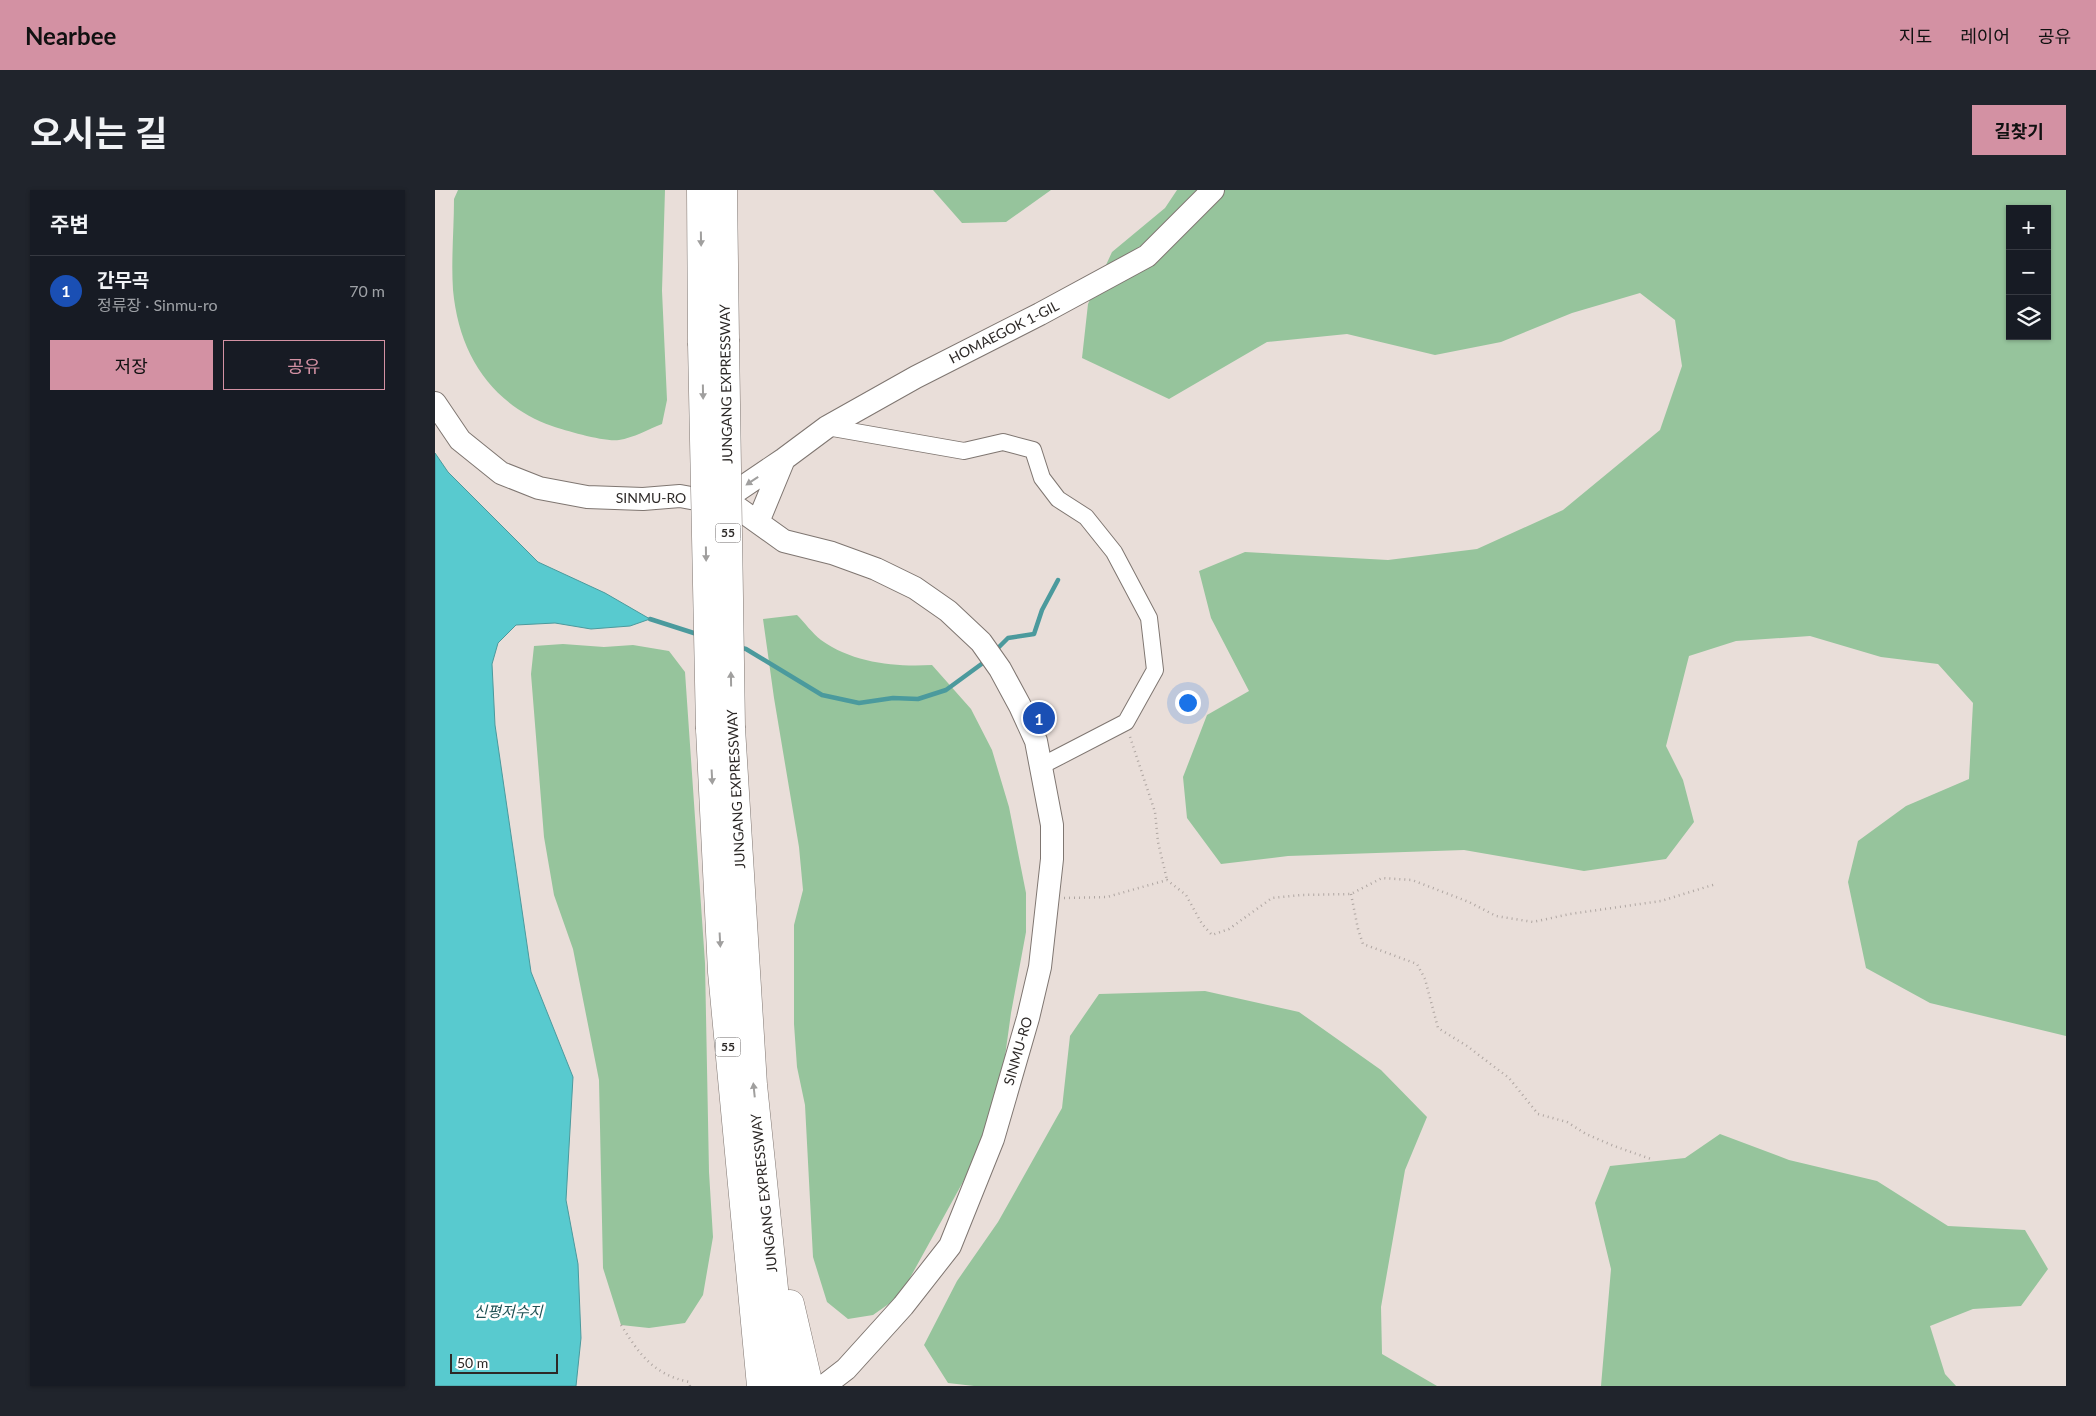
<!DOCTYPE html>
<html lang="ko">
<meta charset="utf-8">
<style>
:root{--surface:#171b24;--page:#20242c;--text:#f1f3f6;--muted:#9ea1a6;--line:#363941;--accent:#d391a3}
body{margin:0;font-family:Lato,"Noto Sans KR",sans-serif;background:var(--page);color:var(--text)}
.controls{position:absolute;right:15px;top:15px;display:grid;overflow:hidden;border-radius:0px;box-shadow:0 1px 4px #0004}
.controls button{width:45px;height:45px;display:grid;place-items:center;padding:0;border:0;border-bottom:1px solid var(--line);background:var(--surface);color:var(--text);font:25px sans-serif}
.scale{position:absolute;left:15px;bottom:12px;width:108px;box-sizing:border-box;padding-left:5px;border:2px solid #2d2927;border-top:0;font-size:14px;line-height:18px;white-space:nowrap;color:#2d2927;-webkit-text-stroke:4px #fff;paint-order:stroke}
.you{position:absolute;left:752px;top:512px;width:18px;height:18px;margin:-12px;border:4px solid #fff;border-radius:50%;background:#1a73e8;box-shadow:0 0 0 8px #1a73e833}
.badge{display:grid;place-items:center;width:32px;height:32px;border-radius:50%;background:var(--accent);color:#fff;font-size:16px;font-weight:700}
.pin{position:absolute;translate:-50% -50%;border:2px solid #fff;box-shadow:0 1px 5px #0006}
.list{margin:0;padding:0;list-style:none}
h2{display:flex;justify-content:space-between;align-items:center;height:65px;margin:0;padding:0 20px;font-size:21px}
h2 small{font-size:16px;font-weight:400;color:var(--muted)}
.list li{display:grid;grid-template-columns:32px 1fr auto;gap:15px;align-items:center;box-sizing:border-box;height:70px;padding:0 20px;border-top:1px solid var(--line)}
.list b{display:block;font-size:19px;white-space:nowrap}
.list p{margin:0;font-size:16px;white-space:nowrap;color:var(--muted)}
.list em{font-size:16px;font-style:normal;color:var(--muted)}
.actions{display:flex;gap:10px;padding:15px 20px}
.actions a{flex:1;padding:11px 0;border:1px solid var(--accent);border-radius:0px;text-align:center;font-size:18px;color:var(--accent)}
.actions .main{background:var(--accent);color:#111}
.icon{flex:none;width:28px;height:28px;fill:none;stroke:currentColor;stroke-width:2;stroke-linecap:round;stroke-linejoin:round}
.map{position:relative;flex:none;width:1631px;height:1196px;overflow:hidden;border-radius:0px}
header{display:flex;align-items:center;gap:30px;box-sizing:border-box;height:70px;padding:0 25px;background:var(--accent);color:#111}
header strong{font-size:24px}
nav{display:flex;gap:28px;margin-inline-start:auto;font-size:18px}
.intro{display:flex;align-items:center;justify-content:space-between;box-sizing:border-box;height:120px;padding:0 30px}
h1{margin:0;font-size:35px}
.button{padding:12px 22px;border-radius:0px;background:var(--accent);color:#111;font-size:18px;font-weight:700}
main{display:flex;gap:30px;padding:0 30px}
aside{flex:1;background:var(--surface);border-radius:0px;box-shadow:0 1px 4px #0004}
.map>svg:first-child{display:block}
.green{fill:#96c49c;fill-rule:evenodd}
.water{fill:#58cacf;stroke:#4b9a9d}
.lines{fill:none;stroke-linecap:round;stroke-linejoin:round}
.stream{stroke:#4b9a9d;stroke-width:4.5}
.street-casing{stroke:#7f7671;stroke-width:18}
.secondary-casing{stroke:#7f7671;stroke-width:24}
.highway-casing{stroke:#7f7671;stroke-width:29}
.path{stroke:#afa6a2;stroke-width:2.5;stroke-dasharray:1 4;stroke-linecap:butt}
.street{stroke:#fff;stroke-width:16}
.secondary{stroke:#fff;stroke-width:22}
.highway{stroke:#fff;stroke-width:28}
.highway-bridge-casing{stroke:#7f7671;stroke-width:29;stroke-linecap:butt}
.highway-bridge{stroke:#fff;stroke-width:28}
.oneway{fill:#a09f9e}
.labels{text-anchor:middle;stroke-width:5;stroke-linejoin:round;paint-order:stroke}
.shield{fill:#fff;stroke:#6c6968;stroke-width:1}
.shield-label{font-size:12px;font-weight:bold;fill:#2d2927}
.street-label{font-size:14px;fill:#2d2927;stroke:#fff}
.water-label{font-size:15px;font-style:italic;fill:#1f5154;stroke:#fff}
</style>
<header>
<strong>Nearbee</strong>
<nav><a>지도</a><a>레이어</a><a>공유</a></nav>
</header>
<div class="intro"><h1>오시는 길</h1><a class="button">길찾기</a></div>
<main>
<aside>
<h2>주변<small></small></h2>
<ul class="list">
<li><span class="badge" style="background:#1a4fb4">1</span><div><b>간무곡</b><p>정류장 · Sinmu-ro</p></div><em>70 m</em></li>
</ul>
<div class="actions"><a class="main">저장</a><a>공유</a></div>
</aside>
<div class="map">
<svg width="1631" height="1196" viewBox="0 0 1631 1196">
<rect width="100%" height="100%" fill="#e9ded9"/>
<path class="green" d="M23,0H230L227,101L232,210L227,234C214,239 198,248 184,250C169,252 132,241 117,236C56,214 24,164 18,100C16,70 19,39 19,9Z
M498,0H616L571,32L527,33Z
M742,0H1631V846L1495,813L1431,778L1413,692L1423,651L1471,616L1534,589L1538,513L1503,474L1446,467L1375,446L1301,451L1254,466L1231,556L1248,590L1259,632L1231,669L1149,681L1029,660L853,666L786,674L752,628L748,587L772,525L814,501L776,428L764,381L810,362L953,370L1042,359L1128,320L1225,240L1247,176L1240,130L1205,103L1137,123L1066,152L1000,165L912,144L832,152L734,209L647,168L653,114L677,62L730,18ZM1575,19H1612V146H1575Z
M362,425C370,433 377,443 386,450C418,473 459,477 497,475L536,519L557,560L574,617L591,703V742L576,823L564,910L545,961L465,1106L438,1125L413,1129L392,1112L378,1067L370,915L362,877L359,834V735L368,700L364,657L339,508L328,429Z
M128,454L169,457L198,455L234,461L250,482L270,773L274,982L278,1047L268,1105L250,1133L214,1138L186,1135L168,1078L164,890L138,759L119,705L109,647L96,484L99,456Z
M770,801L864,822L946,880L992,927L970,980L946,1117L947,1164L1002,1196H539L513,1193L489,1155L522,1091L563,1032L627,918L635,846L664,804Z
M1285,944L1354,970L1442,991L1513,1036L1590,1040L1613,1079L1586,1116L1538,1119L1495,1136L1510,1184L1521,1196H1166L1176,1079L1160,1013L1175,976L1250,968Z"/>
<path class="water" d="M0,263L13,282L103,372L170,403L215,429L195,436L156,439L120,433L81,435L63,453L57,474L60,535L96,782L138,887L131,1010L143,1074L146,1148L141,1196H0Z"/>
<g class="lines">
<path class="stream" d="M215,429L265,445
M303,457L311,459L387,505L424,513L458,508L483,509L511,500L552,470
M561,460L573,448L599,444L607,420L623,390"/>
<g class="street-casing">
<path id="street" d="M392,237L529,261L568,252L598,260L607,288L623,309L651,327L679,362L714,428L720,480L691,532L606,576"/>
</g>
<g class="secondary-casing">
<path id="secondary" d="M0,213L25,250L66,283L104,298L152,307L208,309L245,306L300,316L349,351L397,363L441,379L480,398L513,421L546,452L565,479L585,516L601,551L617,635V669L605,777L593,828L558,949L515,1056L468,1116L411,1179L389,1196
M284,313L349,269L392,237L481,187L605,124L712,66L778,0
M323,332L349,269"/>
</g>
<g class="highway-casing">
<path id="highway" d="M266,0L267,153
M288,0L290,149
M296,538L318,895L349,1196
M275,539L287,782L326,1196
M355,1114L374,1196"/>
</g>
<path class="path" d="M695,547L720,622L723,652L732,690
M916,704L923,739L928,754L982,774L990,789L1003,838L1032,856L1074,888L1103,924L1132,932L1151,944L1179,956L1216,969
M629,708L672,707L732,690L751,705L767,734L777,745L794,739L837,708L866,705L916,704L947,688L977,690L1034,712L1061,726L1098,732L1135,724L1226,711L1281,694
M186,1135C205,1165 218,1184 254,1192L255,1196"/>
<use href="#street" class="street"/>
<use href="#secondary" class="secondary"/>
<use href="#highway" class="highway"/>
<g class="highway-bridge-casing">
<path id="highway-bridge" d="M290,149L296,538
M267,153L275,539"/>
</g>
<use href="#highway-bridge" class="highway-bridge"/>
</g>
<defs><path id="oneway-solid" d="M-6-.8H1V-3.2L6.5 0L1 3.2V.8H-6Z" transform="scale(1.25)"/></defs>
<g class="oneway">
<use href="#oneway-solid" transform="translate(266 49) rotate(89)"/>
<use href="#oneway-solid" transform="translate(268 202) rotate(89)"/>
<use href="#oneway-solid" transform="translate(317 291) rotate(146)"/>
<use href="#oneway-solid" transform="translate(271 364) rotate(89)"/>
<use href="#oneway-solid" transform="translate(296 489) rotate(-91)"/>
<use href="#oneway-solid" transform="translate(277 587) rotate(87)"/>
<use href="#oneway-solid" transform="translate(285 750) rotate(87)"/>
<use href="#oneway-solid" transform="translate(319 900) rotate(-96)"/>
</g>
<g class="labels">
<g class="shield">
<rect x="280.5" y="333.5" width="25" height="19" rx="4"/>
<rect x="280.5" y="847.5" width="25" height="19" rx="4"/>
</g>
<g class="shield-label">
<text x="293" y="347">55</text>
<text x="293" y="861">55</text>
</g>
<g class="street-label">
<text transform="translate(569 142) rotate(-27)" y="5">HOMAEGOK 1-GIL</text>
<text transform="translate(291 194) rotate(-91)" y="5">JUNGANG EXPRESSWAY</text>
<text x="216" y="313">SINMU-RO</text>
<text transform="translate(301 599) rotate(-93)" y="5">JUNGANG EXPRESSWAY</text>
<text transform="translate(583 861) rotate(-74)" y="5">SINMU-RO</text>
<text transform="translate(329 1003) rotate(-96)" y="5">JUNGANG EXPRESSWAY</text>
</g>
<g class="water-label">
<text x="73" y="1127">신평저수지</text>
</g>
</g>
</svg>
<div class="controls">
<button>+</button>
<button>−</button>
<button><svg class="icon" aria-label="layers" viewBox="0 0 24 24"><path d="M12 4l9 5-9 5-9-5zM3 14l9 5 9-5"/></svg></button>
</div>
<div class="scale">50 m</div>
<div class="you"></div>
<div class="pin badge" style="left:604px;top:528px;background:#1a4fb4">1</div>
</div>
</main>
